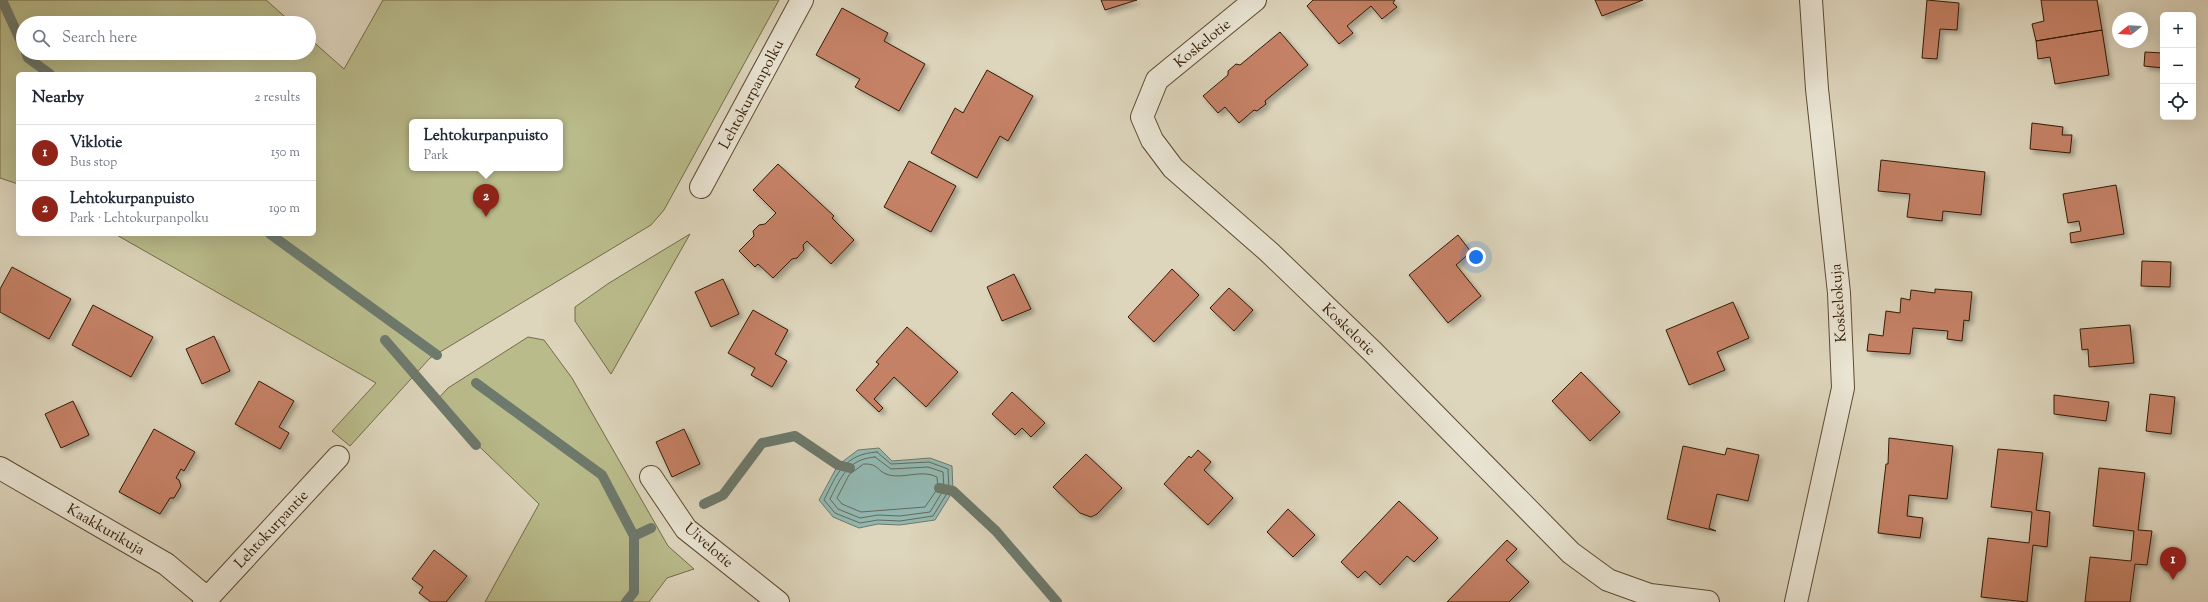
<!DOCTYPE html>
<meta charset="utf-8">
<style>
:root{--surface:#fff;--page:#f2f2f3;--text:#1f2937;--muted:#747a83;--line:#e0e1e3;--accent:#8f2418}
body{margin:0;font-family:"Sorts Mill Goudy",serif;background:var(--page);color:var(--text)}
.controls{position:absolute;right:12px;top:12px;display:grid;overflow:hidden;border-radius:6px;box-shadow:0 4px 16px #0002}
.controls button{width:36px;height:36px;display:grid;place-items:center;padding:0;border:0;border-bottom:1px solid var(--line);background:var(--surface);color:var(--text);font:20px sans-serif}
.compass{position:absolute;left:2112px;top:12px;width:36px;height:36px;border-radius:50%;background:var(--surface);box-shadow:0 4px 16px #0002;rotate:252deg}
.you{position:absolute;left:1476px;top:257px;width:14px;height:14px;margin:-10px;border:3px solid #fff;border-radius:50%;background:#1a73e8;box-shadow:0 0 0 6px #1a73e833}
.badge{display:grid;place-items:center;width:26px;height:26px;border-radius:50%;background:var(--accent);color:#fff;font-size:13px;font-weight:700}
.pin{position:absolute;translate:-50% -33px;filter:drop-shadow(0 1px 2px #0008)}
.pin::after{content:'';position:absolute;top:21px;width:14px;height:12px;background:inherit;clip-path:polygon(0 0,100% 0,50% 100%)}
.popup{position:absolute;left:409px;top:119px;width:154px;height:52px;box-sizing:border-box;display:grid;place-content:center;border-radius:6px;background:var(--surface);filter:drop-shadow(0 1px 3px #0005);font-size:13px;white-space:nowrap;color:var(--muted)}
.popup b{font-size:15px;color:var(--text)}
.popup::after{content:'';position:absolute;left:50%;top:100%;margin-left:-8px;border:8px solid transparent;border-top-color:var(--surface)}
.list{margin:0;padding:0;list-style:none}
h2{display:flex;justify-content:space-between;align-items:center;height:52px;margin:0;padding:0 16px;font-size:17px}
h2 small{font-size:13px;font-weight:400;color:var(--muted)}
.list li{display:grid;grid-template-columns:26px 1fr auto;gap:12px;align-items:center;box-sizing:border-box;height:56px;padding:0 16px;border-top:1px solid var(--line)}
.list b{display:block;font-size:15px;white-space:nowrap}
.list p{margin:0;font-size:13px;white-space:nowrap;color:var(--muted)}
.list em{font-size:13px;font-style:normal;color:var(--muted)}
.icon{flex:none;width:22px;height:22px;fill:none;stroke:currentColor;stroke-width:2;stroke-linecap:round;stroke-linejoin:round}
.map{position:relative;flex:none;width:2208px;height:602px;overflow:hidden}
.search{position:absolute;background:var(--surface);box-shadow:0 4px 16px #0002;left:16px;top:16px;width:300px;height:44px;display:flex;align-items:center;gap:10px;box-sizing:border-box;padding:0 14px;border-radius:22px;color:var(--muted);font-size:15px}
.panel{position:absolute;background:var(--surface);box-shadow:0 4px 16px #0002;left:16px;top:72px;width:300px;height:164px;border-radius:6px}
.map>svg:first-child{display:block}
.green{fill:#b9bb8b;stroke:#766b47;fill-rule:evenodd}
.water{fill:#93b8b2;stroke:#6d796c}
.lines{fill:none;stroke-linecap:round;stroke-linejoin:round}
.shore{stroke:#636a5a;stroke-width:1}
.stream{stroke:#6d796c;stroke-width:10}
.building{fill:#c58166;stroke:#331b03;filter:url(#shadow)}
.street-casing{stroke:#5e4a31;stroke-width:24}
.street{stroke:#e9e4d3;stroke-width:22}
.labels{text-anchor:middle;stroke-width:4;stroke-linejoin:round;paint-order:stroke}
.street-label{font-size:15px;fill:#331b03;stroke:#e9e4d3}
</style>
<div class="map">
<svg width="2208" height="602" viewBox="0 0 2208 602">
<defs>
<filter id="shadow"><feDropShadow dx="3.5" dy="3.5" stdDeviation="2" flood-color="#0004"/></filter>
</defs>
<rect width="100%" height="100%" fill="#ddd5bc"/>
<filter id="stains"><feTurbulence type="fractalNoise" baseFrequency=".005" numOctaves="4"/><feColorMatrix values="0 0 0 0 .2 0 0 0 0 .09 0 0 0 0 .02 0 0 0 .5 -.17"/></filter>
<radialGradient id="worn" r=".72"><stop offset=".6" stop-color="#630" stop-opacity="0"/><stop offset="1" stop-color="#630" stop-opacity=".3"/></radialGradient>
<path class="green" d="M0,0H266L292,23H23V53H309V38L344,69L383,0H779L664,210L651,225L430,358L350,446L332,431L376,383L115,234H314V74H18V184L0,178ZM412,122H560V168H412Z
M690,234L611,374L575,321V307L609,283Z
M528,337L544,340L572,378L668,546L694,569L667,578L649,602H485L539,504L434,403L448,388Z"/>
<path class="water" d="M879,448L892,461L930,458L952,466L953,491L935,520L900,525L878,524L859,528L833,517L819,500L838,465L858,450Z"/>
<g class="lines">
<path class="shore" d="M877,452L891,464L929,462L948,469L949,490L933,516L900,521L878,520L860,523L835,513L824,500C837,473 845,454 877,452Z
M875,457L891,469L928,467L943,472L944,489L930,512L900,516L878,515L860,518L838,509L830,499C841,477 848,459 875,457Z
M864,464C879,463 877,472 889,475C905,479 921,469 937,477L938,488L925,507L861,512L842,504L837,498L849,475Z"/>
<path class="stream" d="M2,0L23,46
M26,53L28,58L50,74
M270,234L437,355
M385,340L476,445
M476,383L602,475L634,536V592L626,602
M939,488L953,491L996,531L1057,602
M704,504L723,495L762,443L795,436L838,465L850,468
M634,536L651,528"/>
</g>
<path class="building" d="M1101,0H1137L1105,10Z
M1313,0H1395L1393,3L1397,7L1382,19L1371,6L1347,26L1353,33L1339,44L1307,6Z
M1595,0H1643L1602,16Z
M1927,0L1959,3L1957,30L1940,29L1937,59L1922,58Z
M2041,0H2097L2102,30L2036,41L2032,24L2044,21Z
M842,8L888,33L884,41L925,64L899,111L855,87L860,79L816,55Z
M2102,30L2109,75L2055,84L2050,57L2038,59L2036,41Z
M1280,32L1308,65L1265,101L1266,104L1257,111L1254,110L1239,123L1225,107L1218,113L1203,96L1228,75V71L1236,64L1240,65Z
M2145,52L2163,53V68L2144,66Z
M987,70L1033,96L1008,141L1000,136L977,178L931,153L955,108L963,113Z
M2032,123L2063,127L2062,135H2072L2070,153L2030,149Z
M1881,160L1985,172L1981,215L1943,211L1942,221L1907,217L1910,194L1878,191Z
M909,161L956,186L931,232L884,207Z
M778,164L834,216L832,218L854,240L831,264L807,241L803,245L804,250L797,258L792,259L773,278L758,264L755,267L739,251L754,236L753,231L759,225L765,224L776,213L753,190Z
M2116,185L2124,234L2071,243L2070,233L2081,231L2079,221L2068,223L2063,194Z
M1458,235L1471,252L1456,265L1481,296L1448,323L1409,275Z
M2142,261L2171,262L2170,287L2141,286Z
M12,267L71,299L49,339L0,312V289Z
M1172,269L1199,295L1154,342L1128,317Z
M1014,274L1031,309L1002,321L987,287Z
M723,279L739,314L711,327L695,292Z
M1229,288L1253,310L1234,331L1210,308Z
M1935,289L1972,292L1969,321L1964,320L1962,341L1947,339L1948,331L1913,328L1910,354L1867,351L1869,334L1883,336L1886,311L1900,313L1901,298L1910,300L1911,290L1935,293Z
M1733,302L1749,338L1717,352L1725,370L1689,385L1666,330Z
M93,305L153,337L131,377L72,345Z
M753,310L788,330L775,354L787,361L772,387L751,375L755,368L728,353Z
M2130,325L2134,363L2089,367L2088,349L2082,350L2080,329Z
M907,327L958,372L926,407L894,377L874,399L883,408L879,412L856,390L879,364L876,362Z
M214,336L230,371L202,384L186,349Z
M1581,372L1620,412L1590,441L1552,401Z
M259,381L294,401L279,427L289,433L280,449L235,424Z
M1012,392L1045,423L1031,437L1022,428L1015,435L992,414Z
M2150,394L2175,397L2171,434L2146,431Z
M2054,395L2109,402L2106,421L2054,414Z
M73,401L89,435L61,448L45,414Z
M154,429L195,452L184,471L181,469L176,478L179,480L181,486L174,498H170L160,514L119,492Z
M684,429L700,464L672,477L656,442Z
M1889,438L1953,446L1947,499L1909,495L1907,516L1923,518L1920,538L1878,533L1886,464H1888Z
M1683,446L1725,455L1727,448L1759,455L1748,501L1717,494L1709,528L1716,531L1667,519Z
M1998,449L2043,453L2036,510L2050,512L2047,547L2033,545L2027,602L1981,597L1988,538L2029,543L2032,512L1991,507Z
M1198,450L1211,462L1204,470L1233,498L1208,525L1164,484L1189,456L1191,458Z
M1086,454L1122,488L1097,514L1091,517L1080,513L1053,487Z
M2099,468L2145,473L2138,530L2152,531L2147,565L2135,564L2130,602H2085L2090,557L2131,561L2134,531L2093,526Z
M1399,501L1438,538L1414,562L1407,556L1380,585L1365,571L1358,578L1341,562Z
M1288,509L1315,535L1293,557L1267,532Z
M1507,540L1517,549L1506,560L1529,582L1509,602H1447Z
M434,550L467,576L446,602H431L419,593L423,587L412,579Z"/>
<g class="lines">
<g class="street-casing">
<path id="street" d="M1255,0L1157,80L1142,117L1152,140L1173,168L1269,252L1373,352L1571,553L1608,580L1650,595L1708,602
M701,187L802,0
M0,468L166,564L207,598
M651,477L686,529L778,602
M204,602L338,457
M1796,602L1843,388L1839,293L1817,89L1811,0"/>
</g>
<use href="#street" class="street"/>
</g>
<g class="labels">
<g class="street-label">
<text transform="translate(1202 43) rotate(-39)" y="5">Koskelotie</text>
<text transform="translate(751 94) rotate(-62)" y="5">Lehtokurpanpolku</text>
<text transform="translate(1838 303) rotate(-94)" y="5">Koskelokuja</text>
<text transform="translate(1349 329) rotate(44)" y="5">Koskelotie</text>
<text transform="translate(106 529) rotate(30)" y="5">Kaakkurikuja</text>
<text transform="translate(271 529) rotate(-47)" y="5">Lehtokurpantie</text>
<text transform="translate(709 545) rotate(41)" y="5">Uivelotie</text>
</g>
</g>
<rect width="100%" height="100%" filter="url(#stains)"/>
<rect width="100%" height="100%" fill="url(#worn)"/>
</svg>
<div class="controls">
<button>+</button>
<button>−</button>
<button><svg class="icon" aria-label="locate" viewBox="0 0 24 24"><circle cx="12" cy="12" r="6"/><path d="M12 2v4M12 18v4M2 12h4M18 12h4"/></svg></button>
</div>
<svg class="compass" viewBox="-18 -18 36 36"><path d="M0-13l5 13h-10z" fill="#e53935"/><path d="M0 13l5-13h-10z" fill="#747a83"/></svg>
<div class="you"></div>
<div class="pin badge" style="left:2173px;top:580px">1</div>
<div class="pin badge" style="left:486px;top:217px">2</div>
<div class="popup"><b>Lehtokurpanpuisto</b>Park</div>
<div class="search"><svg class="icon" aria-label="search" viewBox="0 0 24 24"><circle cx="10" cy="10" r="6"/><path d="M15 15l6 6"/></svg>Search here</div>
<section class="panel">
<h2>Nearby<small>2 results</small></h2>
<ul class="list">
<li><span class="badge">1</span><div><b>Viklotie</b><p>Bus stop</p></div><em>150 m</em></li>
<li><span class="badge">2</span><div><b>Lehtokurpanpuisto</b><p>Park · Lehtokurpanpolku</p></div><em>190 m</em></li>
</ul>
</section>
</div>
